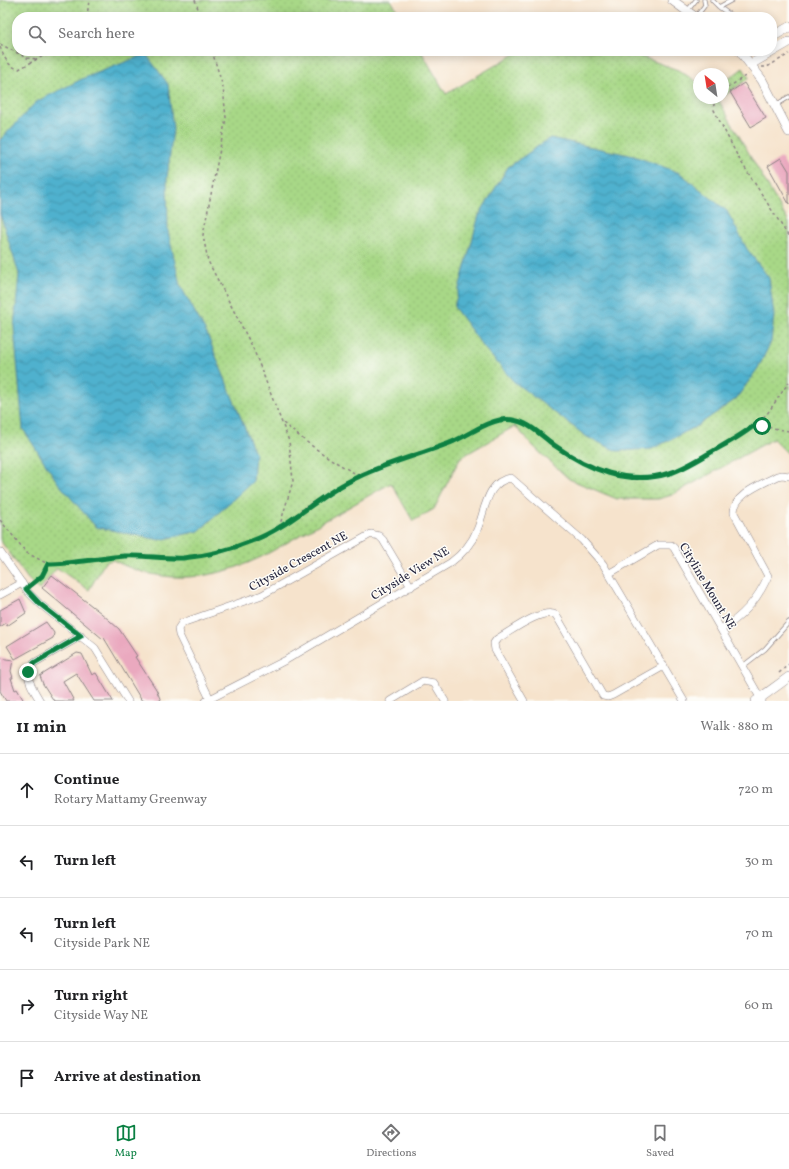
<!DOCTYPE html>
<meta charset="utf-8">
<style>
:root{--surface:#fff;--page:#f2f2f2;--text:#202124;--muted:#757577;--line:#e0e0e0;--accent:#0b8043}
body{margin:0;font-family:Vollkorn,serif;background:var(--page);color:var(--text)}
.compass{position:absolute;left:693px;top:68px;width:36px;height:36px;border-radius:50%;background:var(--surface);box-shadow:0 2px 10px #0003;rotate:330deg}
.stop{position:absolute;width:12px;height:12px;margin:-9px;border:3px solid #0b8043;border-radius:50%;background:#fff}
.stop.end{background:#0b8043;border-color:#fff;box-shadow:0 1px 4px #0008}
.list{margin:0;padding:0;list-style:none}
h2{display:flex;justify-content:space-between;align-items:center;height:52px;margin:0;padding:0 16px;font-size:17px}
h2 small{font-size:13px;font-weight:400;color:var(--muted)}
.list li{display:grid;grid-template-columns:26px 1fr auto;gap:12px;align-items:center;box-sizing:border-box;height:72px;padding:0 16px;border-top:1px solid var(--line)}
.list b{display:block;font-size:15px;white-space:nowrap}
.list p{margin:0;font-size:13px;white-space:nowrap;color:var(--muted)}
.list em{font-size:13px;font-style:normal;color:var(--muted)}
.icon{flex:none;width:22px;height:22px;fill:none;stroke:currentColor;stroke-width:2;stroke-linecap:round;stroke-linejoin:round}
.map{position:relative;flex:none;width:789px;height:701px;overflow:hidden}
.search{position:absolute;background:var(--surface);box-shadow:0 2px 10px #0003;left:12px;right:12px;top:12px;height:44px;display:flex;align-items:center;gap:10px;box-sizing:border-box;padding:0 14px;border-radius:16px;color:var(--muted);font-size:15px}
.sheet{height:412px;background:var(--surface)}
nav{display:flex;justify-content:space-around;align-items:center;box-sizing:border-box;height:56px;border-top:1px solid var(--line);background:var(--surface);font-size:11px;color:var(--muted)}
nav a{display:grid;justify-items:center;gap:2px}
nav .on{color:var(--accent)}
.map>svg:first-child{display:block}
.park{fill:url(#park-dots);stroke:#657d61}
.water{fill:url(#water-waves);stroke:#386a84}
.building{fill:#eaa9bf}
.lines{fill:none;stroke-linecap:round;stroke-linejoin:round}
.service-casing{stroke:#8c8284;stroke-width:5}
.minor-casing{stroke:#8c8284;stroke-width:8}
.tertiary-casing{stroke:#8c8284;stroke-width:10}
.path{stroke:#8c8284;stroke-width:1.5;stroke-dasharray:3 3;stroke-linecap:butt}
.service{stroke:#fff;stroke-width:3.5}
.minor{stroke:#fff;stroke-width:7}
.tertiary{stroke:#fff;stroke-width:9}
.route{stroke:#0b8043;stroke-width:5}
.labels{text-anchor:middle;stroke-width:3;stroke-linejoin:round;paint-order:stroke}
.street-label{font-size:12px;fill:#22223b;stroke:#fdfcf7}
</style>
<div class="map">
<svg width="789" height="701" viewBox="0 0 789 701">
<defs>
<pattern id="park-dots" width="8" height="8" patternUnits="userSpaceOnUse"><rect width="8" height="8" fill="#a8d887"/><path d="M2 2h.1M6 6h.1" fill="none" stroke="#90b975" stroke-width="1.8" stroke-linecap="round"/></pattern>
<pattern id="water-waves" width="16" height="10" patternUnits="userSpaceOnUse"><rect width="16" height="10" fill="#4fb1ce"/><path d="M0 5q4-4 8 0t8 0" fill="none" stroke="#4190a8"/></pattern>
</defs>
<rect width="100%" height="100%" fill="#fdfcf7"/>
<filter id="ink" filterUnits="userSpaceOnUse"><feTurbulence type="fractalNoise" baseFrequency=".025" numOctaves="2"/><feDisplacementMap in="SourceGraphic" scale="8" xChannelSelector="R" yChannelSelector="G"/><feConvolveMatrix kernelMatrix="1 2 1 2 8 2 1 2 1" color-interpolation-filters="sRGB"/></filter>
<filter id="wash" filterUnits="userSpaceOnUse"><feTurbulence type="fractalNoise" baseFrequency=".012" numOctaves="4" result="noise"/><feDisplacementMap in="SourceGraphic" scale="16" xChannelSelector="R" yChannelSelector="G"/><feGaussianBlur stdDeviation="0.9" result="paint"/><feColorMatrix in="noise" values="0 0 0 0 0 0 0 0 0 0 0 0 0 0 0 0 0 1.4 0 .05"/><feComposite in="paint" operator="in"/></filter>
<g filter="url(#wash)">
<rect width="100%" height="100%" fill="#f6e3cc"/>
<path class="park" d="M0,0H391L401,17H17V51H421L446,94L520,51H626L678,70L699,83V98H722L719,101L789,223V455L773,439L672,495L658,499H617L569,479L535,448L515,426L460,458L434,509L413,521L391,483L267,554C217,580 164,587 113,560L105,562L89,590L57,568L39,590L28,579L0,540Z
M743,68L749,78L723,97V83Z"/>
<path class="water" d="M146,54L168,84L173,129L167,179L168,231L180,285L207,334L255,453L253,481L199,531L160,540L96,527L58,483L23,429L14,328L19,274L0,214V140L36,102L84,78Z
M550,138L634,156L680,173L727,211L747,249L769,278L774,315L771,342L758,368L736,399L697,426L652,449L617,451L587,437L514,382L485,349L454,307L479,215L508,167Z"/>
<g id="blocks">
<path class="building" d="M744,83L766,118L751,127L730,92Z
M781,158L789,171V204L768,166Z
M52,575L101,613L119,629L137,656L135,657L156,689L161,701H142L104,638L103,639L42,588Z
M20,599L26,613L7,626L6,623L0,627V610Z
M46,622L54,633L53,638L15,659L7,646Z
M77,653L82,654L92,675L96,673L113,701H94L76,673L63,681L74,701H54L43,684L40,676Z
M0,658L13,660L11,671L13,678H11L15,690L17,689L24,701H6L0,691Z"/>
</g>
</g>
<g filter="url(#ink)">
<use href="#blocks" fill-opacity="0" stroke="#8c8284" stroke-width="1"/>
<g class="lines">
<g class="service-casing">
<path id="service" d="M712,0L719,7L732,0
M719,7L733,17
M688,10L696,0
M696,17L705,5L704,0
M776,105L789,97
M743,666L765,649L789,622"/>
</g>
<g class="minor-casing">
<path id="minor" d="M0,552L28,592L40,604L95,648L128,701
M610,573L658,545H671L674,548L762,701
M0,595L22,583
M721,629C743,617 758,599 768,576L734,513C733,494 763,484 777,476L782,475L789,476
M210,699L179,635L178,629L182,623L262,595L371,534L379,536L383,540L411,587
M40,701C33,688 22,676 34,663L81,636
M206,701L286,660L450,563C461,555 472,543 477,530C485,512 486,481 511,478L582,540L603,564L684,701
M390,701L423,681L434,683L445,701
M524,701L495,650L494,643L497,639C510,632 542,607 556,615L603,696L608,697L613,695L664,666"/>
</g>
<g class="tertiary-casing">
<path id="tertiary" d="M672,0L695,17
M772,37L789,27
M740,51L762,80L789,132
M751,64L789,42
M756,701L789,677"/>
</g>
<path class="path" d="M195,0L201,17
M87,17L89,0
M0,44L27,58L38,59
M0,47C4,57 8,67 19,69L52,51
M212,51L223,87L226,118L203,235L208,261L253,348L289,441L293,481L279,528
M762,67H767L789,54
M723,91L748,74
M716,98L713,108L738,157L789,237
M283,423C307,443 331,461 360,476
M757,423L767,427L789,431
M0,520L27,553L48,564L128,556L183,558L205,555L225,551L256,540L279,528L307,506L346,483L374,469L447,445L495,421L506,419L519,421L529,426L567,454L601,470L616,476L637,479L653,477L683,468L739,437L767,414L789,382
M31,585L42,576L48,564
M779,673L789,664"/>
<use href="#service" class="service"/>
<use href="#minor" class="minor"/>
<use href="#tertiary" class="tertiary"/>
</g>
</g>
<g class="lines" filter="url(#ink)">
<path class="route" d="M28,672L34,663L81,636L40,604L26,589L42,576L48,564C73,564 99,558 125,556C144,555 164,559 183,558C208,556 232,549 254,540C288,527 314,500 346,483C379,465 413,457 447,444C465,438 482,423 500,420C523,416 537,432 554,445C589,470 627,486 670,473C683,469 696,461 708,454C725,444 742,436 757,423L762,426"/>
</g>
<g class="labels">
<g class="street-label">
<text transform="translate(298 561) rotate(-29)" y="4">Cityside Crescent NE</text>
<text transform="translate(410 573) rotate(-32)" y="4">Cityside View NE</text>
<text transform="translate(708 586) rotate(59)" y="4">Cityline Mount NE</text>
</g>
</g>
</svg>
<svg class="compass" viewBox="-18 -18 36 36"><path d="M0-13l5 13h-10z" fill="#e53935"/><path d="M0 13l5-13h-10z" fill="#757577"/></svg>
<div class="stop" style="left:762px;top:426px"></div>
<div class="stop end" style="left:28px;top:672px"></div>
<div class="search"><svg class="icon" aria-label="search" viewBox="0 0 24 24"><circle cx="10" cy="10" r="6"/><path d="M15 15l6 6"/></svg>Search here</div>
</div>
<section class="sheet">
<h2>11 min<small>Walk · 880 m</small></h2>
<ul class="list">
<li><svg class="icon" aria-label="ahead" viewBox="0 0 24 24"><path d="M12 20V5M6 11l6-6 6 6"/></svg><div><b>Continue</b><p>Rotary Mattamy Greenway</p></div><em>720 m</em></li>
<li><svg class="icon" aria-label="left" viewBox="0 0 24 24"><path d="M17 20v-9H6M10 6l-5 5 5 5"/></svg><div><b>Turn left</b></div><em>30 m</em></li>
<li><svg class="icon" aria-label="left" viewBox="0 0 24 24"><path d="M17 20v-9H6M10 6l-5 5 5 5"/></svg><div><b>Turn left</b><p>Cityside Park NE</p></div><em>70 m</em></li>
<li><svg class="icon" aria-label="right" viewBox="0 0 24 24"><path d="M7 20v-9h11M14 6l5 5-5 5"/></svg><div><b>Turn right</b><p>Cityside Way NE</p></div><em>60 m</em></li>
<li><svg class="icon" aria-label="arrive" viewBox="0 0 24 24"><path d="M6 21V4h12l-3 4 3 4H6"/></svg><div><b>Arrive at destination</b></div></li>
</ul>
</section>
<nav>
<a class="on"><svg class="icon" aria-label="map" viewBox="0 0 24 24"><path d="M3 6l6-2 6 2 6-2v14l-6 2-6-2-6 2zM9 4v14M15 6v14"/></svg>Map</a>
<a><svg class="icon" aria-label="directions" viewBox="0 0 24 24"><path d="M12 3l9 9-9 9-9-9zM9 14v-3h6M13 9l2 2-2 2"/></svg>Directions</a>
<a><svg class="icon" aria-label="saved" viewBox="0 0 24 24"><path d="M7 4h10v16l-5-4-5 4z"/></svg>Saved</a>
</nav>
